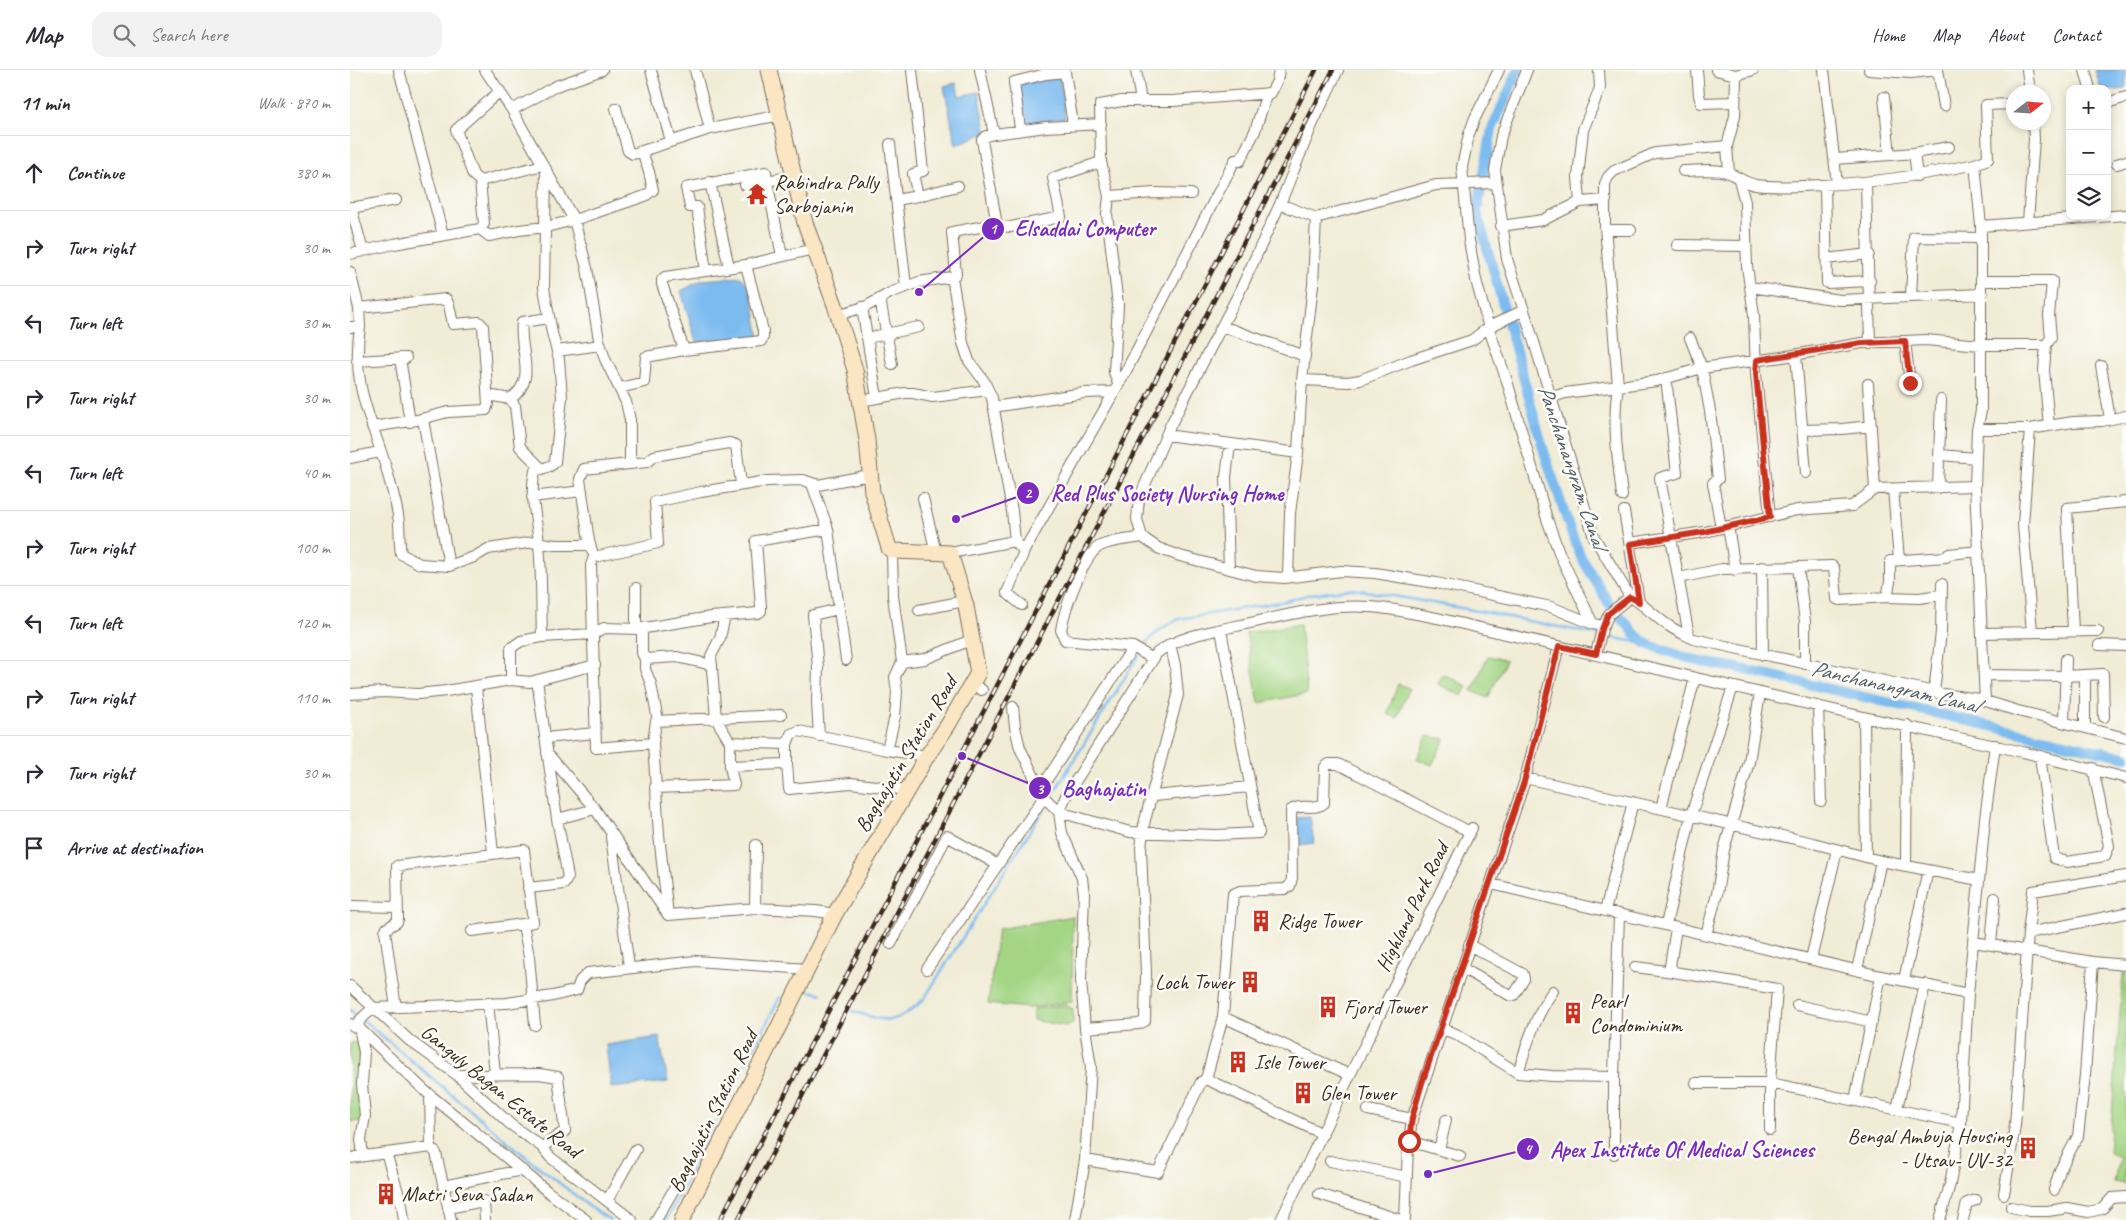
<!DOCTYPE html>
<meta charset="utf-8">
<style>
:root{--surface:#fff;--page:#f2f2f3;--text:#2b2b33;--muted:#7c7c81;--line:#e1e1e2}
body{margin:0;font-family:Caveat,sans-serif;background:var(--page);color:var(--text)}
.controls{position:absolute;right:15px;top:15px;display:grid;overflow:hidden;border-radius:10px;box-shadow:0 2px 8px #0003}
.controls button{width:45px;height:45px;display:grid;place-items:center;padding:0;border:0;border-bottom:1px solid var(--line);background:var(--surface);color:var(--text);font:25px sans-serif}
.compass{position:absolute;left:1656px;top:15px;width:45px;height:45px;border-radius:50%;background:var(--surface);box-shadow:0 2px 8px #0003;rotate:73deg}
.stop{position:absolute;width:15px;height:15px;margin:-11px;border:4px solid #c8321e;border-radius:50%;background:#fff}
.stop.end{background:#c8321e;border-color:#fff;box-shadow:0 1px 5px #0008}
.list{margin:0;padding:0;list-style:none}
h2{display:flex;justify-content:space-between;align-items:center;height:65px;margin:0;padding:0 20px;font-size:21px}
h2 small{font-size:16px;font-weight:400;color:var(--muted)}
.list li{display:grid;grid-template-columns:32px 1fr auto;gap:15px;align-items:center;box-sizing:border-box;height:75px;padding:0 20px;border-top:1px solid var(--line)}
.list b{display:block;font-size:19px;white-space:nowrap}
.list em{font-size:16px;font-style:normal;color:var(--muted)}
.icon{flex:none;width:28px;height:28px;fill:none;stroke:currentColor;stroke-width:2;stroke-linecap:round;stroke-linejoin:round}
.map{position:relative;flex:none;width:1776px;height:1150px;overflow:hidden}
header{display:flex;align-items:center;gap:30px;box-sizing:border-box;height:70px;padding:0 25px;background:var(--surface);border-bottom:1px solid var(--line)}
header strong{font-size:24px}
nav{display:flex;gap:28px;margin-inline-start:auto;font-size:18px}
.search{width:350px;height:45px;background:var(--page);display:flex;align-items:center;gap:12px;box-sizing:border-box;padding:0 18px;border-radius:15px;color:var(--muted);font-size:19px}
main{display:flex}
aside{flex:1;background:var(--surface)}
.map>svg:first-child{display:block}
.green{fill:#a3d584;stroke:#6f8051}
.water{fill:#7bbbf0;stroke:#5b7287}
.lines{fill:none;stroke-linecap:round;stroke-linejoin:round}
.stream{stroke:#7bbbf0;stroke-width:2.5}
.canal{stroke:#7bbbf0;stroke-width:10}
.street-casing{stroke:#7a6e5e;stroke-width:12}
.secondary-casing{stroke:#7a6e5e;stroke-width:17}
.street{stroke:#fff;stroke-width:10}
.secondary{stroke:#fbe6c3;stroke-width:15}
.rail-casing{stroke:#3b2a1e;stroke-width:4.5}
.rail{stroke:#fdfcf7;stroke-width:2.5;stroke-dasharray:8;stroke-linecap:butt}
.route{stroke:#c8321e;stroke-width:6}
.labels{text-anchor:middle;stroke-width:5;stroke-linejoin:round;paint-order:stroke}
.poi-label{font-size:21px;fill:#3b2a1e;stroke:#fdfcf7;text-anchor:start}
.street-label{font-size:21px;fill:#3b2a1e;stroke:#fdfcf7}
.water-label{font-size:22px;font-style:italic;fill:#515d68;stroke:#fdfcf7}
.leader{fill:none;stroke:#7b2cbf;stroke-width:2}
.callout-dot{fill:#7b2cbf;stroke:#fdfcf7;stroke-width:2}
.mark-label{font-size:15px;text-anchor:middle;font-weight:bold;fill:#fff}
.callout-label{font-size:22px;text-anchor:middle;font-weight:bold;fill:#7b2cbf;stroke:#fdfcf7;stroke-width:5;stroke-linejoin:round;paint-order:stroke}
</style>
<header>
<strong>Map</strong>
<div class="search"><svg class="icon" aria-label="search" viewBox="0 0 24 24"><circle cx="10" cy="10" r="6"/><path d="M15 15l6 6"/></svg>Search here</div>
<nav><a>Home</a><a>Map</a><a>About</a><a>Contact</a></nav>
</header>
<main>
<aside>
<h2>11 min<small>Walk · 870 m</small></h2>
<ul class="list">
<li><svg class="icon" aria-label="ahead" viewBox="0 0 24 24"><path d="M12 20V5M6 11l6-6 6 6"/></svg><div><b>Continue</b></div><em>380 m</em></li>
<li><svg class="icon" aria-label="right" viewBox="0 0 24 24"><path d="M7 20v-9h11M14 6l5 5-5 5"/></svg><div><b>Turn right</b></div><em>30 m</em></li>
<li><svg class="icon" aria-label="left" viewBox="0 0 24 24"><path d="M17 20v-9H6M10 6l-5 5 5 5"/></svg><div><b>Turn left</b></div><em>30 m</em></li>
<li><svg class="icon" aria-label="right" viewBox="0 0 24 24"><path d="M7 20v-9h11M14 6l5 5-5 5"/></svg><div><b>Turn right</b></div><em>30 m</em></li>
<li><svg class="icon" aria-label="left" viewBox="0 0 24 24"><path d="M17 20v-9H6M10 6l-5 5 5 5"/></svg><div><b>Turn left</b></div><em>40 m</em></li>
<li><svg class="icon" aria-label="right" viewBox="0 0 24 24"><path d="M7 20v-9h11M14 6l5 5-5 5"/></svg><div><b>Turn right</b></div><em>100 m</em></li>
<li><svg class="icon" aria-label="left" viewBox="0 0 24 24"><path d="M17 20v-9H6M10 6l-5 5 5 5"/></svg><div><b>Turn left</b></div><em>120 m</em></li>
<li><svg class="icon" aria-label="right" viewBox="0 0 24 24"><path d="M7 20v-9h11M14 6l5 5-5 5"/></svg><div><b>Turn right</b></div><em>110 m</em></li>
<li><svg class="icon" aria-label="right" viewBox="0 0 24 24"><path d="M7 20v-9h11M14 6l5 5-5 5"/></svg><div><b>Turn right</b></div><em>30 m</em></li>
<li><svg class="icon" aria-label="arrive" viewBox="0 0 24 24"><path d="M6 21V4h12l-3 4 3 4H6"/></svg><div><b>Arrive at destination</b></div></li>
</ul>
</aside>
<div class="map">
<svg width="1776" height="1150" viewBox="0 0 1776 1150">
<rect width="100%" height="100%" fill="#fdfcf7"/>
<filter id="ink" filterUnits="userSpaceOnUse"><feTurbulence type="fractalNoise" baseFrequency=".02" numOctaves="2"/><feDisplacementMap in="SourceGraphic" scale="10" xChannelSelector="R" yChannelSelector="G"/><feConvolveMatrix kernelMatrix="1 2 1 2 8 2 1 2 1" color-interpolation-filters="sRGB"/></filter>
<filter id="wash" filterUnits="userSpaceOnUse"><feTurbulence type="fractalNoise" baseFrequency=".0096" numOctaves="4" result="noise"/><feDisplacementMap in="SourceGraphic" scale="20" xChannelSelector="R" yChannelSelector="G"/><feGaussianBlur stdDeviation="1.12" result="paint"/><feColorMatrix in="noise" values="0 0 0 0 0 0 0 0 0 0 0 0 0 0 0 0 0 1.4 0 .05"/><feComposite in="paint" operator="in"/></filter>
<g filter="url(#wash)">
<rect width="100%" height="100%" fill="#f0ecd6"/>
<path class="green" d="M950,554L957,624L909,633L896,563Z
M1138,586L1156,590L1138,628L1122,621Z
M1093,604L1117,616L1112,626L1088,614Z
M1048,614L1059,618L1047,648L1037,644Z
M1077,666L1095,669L1082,695L1067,689Z
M723,846L722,932L679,938L638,934L648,859Z
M1773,903H1776V1090L1774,1114L1764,1112L1769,1087L1759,1083Z
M716,935L723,939V953L715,956L683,950V939Z
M6,972L9,974L12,1051L0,1052V973Z"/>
<path class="water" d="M1745,0H1776V19L1757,21V19H1751Z
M710,8L715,48L671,54L666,14Z
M606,13L609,26L629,22L636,62L606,75L594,16Z
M391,207L401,218L410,269L346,272L331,221L352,210Z
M960,747L964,773L950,775L946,748Z
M309,967L318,1012L261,1018L256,975Z"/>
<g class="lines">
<path class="stream" d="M1254,566L1297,574
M793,578C802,564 814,556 829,549L936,531L961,524L1004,519L1139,543L1249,565
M700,729L790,583
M460,921L471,924
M0,940L8,947
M502,941C537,952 546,956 574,929L697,734
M13,950L175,1086L240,1137L260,1150
M316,1150L430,927"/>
<path class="canal" d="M1168,0L1142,59L1127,142L1195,385L1221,462L1231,487L1258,532L1287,566L1297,574L1328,585L1352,592L1383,597L1776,687"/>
</g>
</g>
<g filter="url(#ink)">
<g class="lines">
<g class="street-casing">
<path id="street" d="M49,0L93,165
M135,0L162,40
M252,0L206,16L162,40L224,150L237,198L249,270L255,289L276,332L280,350V394
M301,0L321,71
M345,0L360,59L430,45
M630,0L644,64L636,66L632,70L647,155
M696,0V4L715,2L723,55
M786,0L791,32
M988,0L962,55L930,134L889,223L820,356L789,429L787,449L792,467L808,478L830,486L906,506L934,508L991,501L1025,503L1086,513L1201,537L1243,554L1253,556
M1149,0L1125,48L1119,64L1112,97L1119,170L1126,210L1140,262L1157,311L1197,449L1210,485L1243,554
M1177,0L1151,66L1145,100L1157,189L1179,256L1244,467L1280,527C1294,534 1305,547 1319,556C1326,561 1336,565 1344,569L1593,624L1629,629L1668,641L1776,668
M1249,0L1250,18L1233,60L1228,107L1230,132L1256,130
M1347,0L1349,25L1351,33L1385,32
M1366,0L1386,5
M1474,0L1487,114
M1519,0L1561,3L1588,0
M1588,0L1594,36
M1677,0L1680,22
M1735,0L1740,19
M1757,33L1776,27
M266,38L278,81L283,84L292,81
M670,59L664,12L696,4
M644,64L696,57L751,54
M540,74L556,217
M1564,83L1599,77
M1540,85L1564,83L1567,106
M1485,89L1540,85L1534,27
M751,92L759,126L757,144L768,235L764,302L768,314
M1767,94L1776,91
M1333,101C1347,101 1366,98 1379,103C1388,107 1395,113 1406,115C1427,118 1450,116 1471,115C1523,113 1574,105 1625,94
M1379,103L1377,76L1385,46L1386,5L1403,0
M1389,110L1395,132L1397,196L1404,245L1406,304L1420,447
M130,111L123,105L106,60L150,21
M360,112L379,197
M1516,112L1520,274
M395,115L417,111L432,186
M1475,115L1477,213L1520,211
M568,126L608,116
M759,126L805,123L841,124
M546,130L568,126L563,104L573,101L562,0
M930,134L966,148
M1,137L13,181
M0,138L46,130
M1678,152L1684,69L1683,52
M1151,156L1193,150L1230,132
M1631,156L1776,145
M130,159L134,154L130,111L193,95
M1256,160H1281
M1327,175L1396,176
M0,184L44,174L130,159L139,166L169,160L196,157L224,150L295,126L303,120L299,102L292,81L360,59
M1476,189L1519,184
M396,195L413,261V267L411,271L334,280L312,214V210L315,207L396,195L464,179
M356,201L347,137H340L336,118L416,102L417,111L444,106
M0,202L9,238L10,257H0
M1632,211H1702L1699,246L1701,268L1696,275L1694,300L1699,356
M1400,217L1490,230L1632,224
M1561,226L1564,167L1631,168
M530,229L542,294
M512,237L527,328
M9,238L96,229L99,235L103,254L129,252L133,256L138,334L136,340L98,342L67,350L22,357
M488,245L517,236L540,223L569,212L602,207L606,204L602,162L641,155L661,157L711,147L703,108L751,92L750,35L772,31H823L921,23L927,11L929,0
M872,256L955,286
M10,257C0,321 26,355 40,412C44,426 48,440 49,453C50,464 49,473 51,484L70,494L99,496L124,487L138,479L184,472L205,475H240
M517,268L569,257
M1340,268L1352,298L1360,341L1368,409L1363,413L1371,458
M1555,271L1560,313
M207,281L251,275
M1446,285L1456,403
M50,288L60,352
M7,291L56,288
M1751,296L1760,349
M1316,308L1327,403L1310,408L1339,566
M952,310L963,215L966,148L1086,115L1146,113
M1518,314L1525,419
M270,318L294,312L296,287L334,280
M138,325L160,329L165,336L170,377L191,398
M1200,328L1215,323L1307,311L1352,298L1432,287L1512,273L1575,270L1631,275H1696
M160,329C189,310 168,280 172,252L199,248
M510,331L555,323H563L583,327L638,320
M643,337L734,323L763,322
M73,349L99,496
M1627,359H1680L1723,352L1752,351L1776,346
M1680,359L1673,455L1682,562
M1453,360L1492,359L1521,356
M816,365L948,383L952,310L998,312L1010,310L1061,290L1122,270L1139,257L1174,240
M1590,385L1626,388
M0,388L30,382
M462,414L478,459L496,590
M1588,418L1591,330
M1543,419L1549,490
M1272,426C1268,390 1262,353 1268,316L1255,156V114L1258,107L1264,101L1305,83L1377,76
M182,427L232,421
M573,428L586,483
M1274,441L1289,532
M1378,456L1385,500
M792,467C779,470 762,470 750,476C733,485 714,541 711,560L715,570L783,577L803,589
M665,471L667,475L675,479L775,303L885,90L890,91L905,61L917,23
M1280,473L1355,462L1447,440L1502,436L1525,419L1625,416
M242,481L239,471L230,409L234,399L297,392L304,386L379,373L386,375L391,414
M600,483L665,471L662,441L642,328L634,311L619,291L613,273L602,207
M1412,497L1413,585
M1448,497L1455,552V594
M879,499L876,407L880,375
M938,507L940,443L948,383
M1329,508L1372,499L1482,496L1484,498L1487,529L1490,530L1537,527L1569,528L1591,525
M286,518V559
M1537,527L1540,512V491L1596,487L1599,484L1629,481
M672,535L657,523L675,479
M569,540L614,531
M375,546L370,568L361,586L366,649L380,672L437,674L441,664L449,661L537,680L577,686
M292,558V583L295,589L327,587L362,595
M871,560L909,763L866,765L780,762L709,742L716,726L807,583C829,566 859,562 886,556C929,547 974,534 1019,537C1041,538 1065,544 1087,548L1514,647L1673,682L1776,708
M1723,561L1717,438L1776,432
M1633,563L1748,561
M192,567C191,536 192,505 189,474C187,449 179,426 185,401C191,398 201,398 205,392L212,327L209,289L202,263L194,218L196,99
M1749,575L1776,576
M1246,584L1252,559L1259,544L1280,527
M295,589V599L301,614L308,651
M552,592L575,589L623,569
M1634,605L1715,606L1753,604L1754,647
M1735,605V658
M161,610L180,612L245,595
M622,614L632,620
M126,617L143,783
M1584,622L1591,562L1592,514
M0,624L34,622L68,624L96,621L161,610V578L171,571L192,567L243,564L254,558L289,559L361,547L408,543L411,541V537L406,471L478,459
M1635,631L1625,416L1627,359L1631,341V156L1625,94L1638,89L1636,35L1664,34
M1468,636L1471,731
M663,637L665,657L670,678L694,727L709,742L712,763L732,808L734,824L731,910L735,958L741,997L735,1090L725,1150
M1514,647L1516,787
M1714,652L1716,589
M469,666L467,633L468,597L463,545L489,539
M195,668L245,663
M303,673L306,651L431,645
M537,680L545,646L547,622L545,607L552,592L543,526L542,481
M197,683L245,739L318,845
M1690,686L1704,788L1717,792L1755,786L1759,776L1743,698
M437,694V674
M380,696V672
M1175,708L1463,773L1531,791L1629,810
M305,718L384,715L380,696L437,694L439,719L501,713L558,720
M690,720L783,577
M803,726L900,717
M1311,738L1345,608
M207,749L245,739
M261,767L279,897
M1556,796L1557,655
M1141,814L1531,906L1618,924
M178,818L214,814L218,807L207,749L187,610
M0,836L47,837
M405,838L406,775
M1255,841L1283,732
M485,844L466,841L405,838L318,845L309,765L303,673L246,678L241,495L244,487L308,473L305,432L351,422L417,411L453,410L468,415L520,405
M1316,855L1341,745L1383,617
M1326,858L1320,896L1324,902L1427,919L1420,1013L1611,1053
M122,861L173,854
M1678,863L1776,843
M1356,865L1367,824L1374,780L1399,692L1410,623
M1624,872L1743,892L1776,895
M541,874L597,766L648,795
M1641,875L1645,828
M1461,889L1487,780
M1285,897L1324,902
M1112,898L1161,926L1164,925L1174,909L1173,904L1119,875
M577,899L694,727
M1507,900L1531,791
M1554,910L1578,800
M0,916L60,971L107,1005L160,1054L192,1077L200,1087L282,1150
M138,932L145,1004
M1447,935L1522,952
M46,938L35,861L37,858L47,852L48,849L47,796L174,780L183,852L173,854L179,887L185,955
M873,947L1000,1005
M0,954L11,960L74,1020L197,1121L236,1150
M735,958L789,954L795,951L796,903L791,778L794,754L828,625L825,595L820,574
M1092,959L1106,964L1168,1003L1202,1006L1264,1007L1269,844
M1168,1003C1177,974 1185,946 1203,921
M107,1005L189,1004L208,1007L215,1061L192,1077
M856,1009L973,1064
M1346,1013H1420V1060
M80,1024L81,1077
M1505,1030L1531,906
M1547,1039L1575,914
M1018,1040L1062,1049
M1059,1071L1110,1086
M1089,1080L1096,1050
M36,1083L52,1135L54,1150
M1264,1084V1007
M13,1086L11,1069L15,1046L12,1014L14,982L8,952L23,938L157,933L203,926L227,920L230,911L238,903L346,891L457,899
M0,1088L81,1077L86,1083L101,1150
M735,1090L808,1102L851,1012L856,1009L873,947L883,824L890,821L935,819L940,816L942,808L941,740C950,733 965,741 974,733L975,697L979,694H988L1120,762
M980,1091L1057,1107
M93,1116L172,1100
M1704,1120L1710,1100L1728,1066L1735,1005L1743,892
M969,1124L1051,1150
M1654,1124L1665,1056L1678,863L1683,821L1776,806
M257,1131L286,1079
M1661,1137L1680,1141H1698L1717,1138L1738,1142L1752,1139L1762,1128L1776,1127
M98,1138L134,1131L135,1150
M306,1150L327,1114
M931,1150L1000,1005L1122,758
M1055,1150L1058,1078L1062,1049L1174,713L1209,576
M1590,1150L1600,1114L1611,1053L1618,924L1635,749L1645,675
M1613,1150L1617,1133L1626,1130"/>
</g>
<g class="secondary-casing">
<path id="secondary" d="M332,1150L485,844L577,686L598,655L628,603L616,536L600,483L542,481L539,478L522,422L517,370L505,300L485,235L455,153L419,0"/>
</g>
<use href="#street" class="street"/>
<use href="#secondary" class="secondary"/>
<g class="rail-casing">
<path id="rail" d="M370,1150L966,0
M388,1150L983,0"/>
</g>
<use href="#rail" class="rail"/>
</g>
</g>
<g class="lines" filter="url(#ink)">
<path class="route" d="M1059,1071L1062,1048L1072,1013L1174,712L1209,576L1246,584L1252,559L1258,544L1280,527L1289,532L1280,474L1354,462L1420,447L1406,304L1407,290L1512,273L1555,271L1560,313"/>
</g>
<defs>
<g id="temple-bare" transform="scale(1.725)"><path d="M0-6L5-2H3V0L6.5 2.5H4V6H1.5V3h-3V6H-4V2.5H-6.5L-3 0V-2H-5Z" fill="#c8321e" stroke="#fdfcf7" stroke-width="2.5" paint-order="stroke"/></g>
<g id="building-bare" transform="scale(1.725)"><path d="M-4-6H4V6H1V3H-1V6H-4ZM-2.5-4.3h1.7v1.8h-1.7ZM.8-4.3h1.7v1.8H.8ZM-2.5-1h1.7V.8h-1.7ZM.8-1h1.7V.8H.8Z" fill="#c8321e" stroke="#fdfcf7" stroke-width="2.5" paint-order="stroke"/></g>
</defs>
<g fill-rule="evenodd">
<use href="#temple-bare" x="407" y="124"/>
<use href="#building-bare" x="911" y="851"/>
<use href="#building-bare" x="900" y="912"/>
<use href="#building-bare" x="978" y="937"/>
<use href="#building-bare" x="1223" y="943"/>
<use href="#building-bare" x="888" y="992"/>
<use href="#building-bare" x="953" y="1023"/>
<use href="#building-bare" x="1678" y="1078"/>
<use href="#building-bare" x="36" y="1124"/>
</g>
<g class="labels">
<g class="poi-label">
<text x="424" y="119">Rabindra Pally<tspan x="424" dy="24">Sarbojanin</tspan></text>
<text x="928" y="858">Ridge Tower</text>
<text x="884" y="919" text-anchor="end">Loch Tower</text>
<text x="1240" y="938">Pearl<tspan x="1240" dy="24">Condominium</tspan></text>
<text x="994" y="944">Fjord Tower</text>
<text x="904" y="999">Isle Tower</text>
<text x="970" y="1030">Glen Tower</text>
<text x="1662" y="1073" text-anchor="end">Bengal Ambuja Housing<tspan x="1662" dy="24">- Utsav- UV-32</tspan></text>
<text x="52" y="1131">Matri Seva Sadan</text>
</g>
<g class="street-label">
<text transform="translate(556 684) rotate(-59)" y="7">Baghajatin Station Road</text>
<text transform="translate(1062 837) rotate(-64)" y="7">Highland Park Road</text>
<text transform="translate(151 1021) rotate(39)" y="7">Ganguly Bagan Estate Road</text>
<text transform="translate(363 1041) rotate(-64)" y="7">Baghajatin Station Road</text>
</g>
<g class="water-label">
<text transform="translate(1223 396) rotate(71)" y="8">Panchanangram Canal</text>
<text transform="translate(1545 616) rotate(13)" y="8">Panchanangram Canal</text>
</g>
</g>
<path class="leader" d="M569 222L643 159M606 449L678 423M612 686L690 718M1078 1104L1178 1079"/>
<g class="callout-dot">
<circle cx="569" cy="222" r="5"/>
<circle cx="606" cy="449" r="5"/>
<circle cx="612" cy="686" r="5"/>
<circle cx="1078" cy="1104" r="5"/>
<circle cx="643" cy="159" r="12"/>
<circle cx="678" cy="423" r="12"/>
<circle cx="690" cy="718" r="12"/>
<circle cx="1178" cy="1079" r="12"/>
</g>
<g class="mark-label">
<text x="643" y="164">1</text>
<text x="678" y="428">2</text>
<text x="690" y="724">3</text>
<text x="1178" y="1084">4</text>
</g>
<g class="callout-label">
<text x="735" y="166">Elsaddai Computer</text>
<text x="817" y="431">Red Plus Society Nursing Home</text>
<text x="754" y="726">Baghajatin</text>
<text x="1332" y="1087">Apex Institute Of Medical Sciences</text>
</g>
</svg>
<div class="controls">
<button>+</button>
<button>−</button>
<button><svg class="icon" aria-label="layers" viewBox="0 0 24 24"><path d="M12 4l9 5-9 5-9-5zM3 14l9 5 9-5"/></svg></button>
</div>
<svg class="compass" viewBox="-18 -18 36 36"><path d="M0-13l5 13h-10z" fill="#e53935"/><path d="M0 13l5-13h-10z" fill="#7c7c81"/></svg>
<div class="stop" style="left:1059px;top:1071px"></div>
<div class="stop end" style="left:1560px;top:313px"></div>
</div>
</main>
